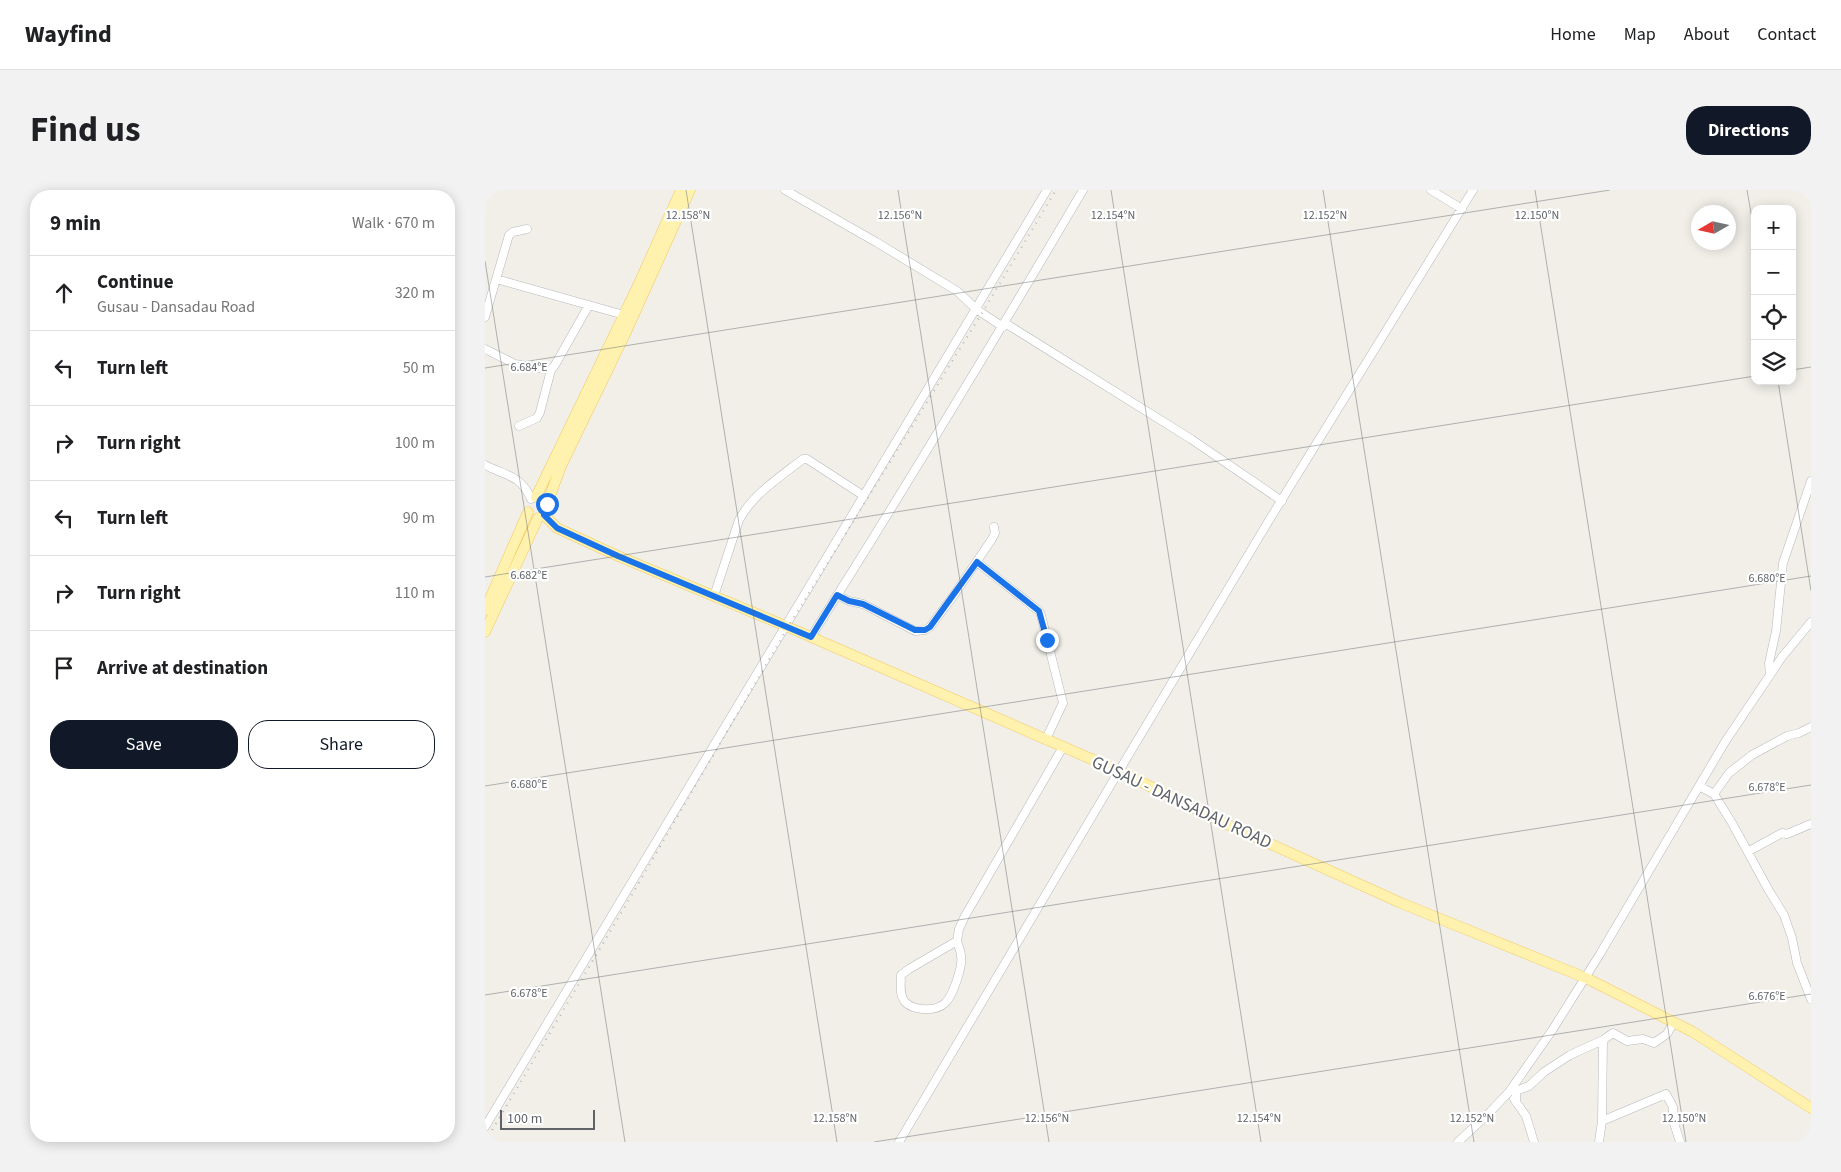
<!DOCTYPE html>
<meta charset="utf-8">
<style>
:root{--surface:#fff;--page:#f2f2f2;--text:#202124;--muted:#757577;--line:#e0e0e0;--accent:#111827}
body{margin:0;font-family:"Source Sans 3",sans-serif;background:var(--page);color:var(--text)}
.controls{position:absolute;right:15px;top:15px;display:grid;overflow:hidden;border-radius:10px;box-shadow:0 2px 12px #0003}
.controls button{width:45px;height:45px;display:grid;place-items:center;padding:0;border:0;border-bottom:1px solid var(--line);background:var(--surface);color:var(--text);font:25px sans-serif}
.compass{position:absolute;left:1206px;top:15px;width:45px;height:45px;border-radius:50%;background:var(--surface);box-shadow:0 2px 12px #0003;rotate:261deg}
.scale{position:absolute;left:15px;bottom:12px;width:95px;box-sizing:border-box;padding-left:5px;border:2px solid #5f6368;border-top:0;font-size:14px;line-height:18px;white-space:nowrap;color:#5f6368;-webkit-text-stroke:4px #fff;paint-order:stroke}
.stop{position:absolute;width:15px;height:15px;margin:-11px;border:4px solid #1a73e8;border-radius:50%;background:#fff}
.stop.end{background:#1a73e8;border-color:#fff;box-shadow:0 1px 5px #0008}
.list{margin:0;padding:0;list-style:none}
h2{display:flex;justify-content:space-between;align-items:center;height:65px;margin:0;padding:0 20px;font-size:21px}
h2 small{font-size:16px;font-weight:400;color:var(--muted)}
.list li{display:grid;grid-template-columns:32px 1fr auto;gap:15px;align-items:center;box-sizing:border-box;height:75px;padding:0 20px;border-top:1px solid var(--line)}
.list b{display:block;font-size:19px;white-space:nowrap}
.list p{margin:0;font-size:16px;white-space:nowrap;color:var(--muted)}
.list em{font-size:16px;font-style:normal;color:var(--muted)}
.actions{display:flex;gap:10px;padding:15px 20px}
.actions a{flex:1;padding:11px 0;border:1px solid var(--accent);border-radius:20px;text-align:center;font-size:18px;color:var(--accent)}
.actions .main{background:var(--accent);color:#fff}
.icon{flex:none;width:28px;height:28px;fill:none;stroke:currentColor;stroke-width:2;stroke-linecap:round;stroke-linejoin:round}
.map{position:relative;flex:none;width:1326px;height:952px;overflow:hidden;border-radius:20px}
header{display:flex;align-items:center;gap:30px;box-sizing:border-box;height:70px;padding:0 25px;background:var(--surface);border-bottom:1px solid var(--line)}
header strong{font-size:24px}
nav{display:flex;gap:28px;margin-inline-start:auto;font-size:18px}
.intro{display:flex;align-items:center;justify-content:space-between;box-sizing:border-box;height:120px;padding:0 30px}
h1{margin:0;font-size:35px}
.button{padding:12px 22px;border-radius:20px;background:var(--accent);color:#fff;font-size:18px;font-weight:700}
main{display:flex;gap:30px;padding:0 30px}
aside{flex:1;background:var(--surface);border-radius:20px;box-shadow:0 2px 12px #0003}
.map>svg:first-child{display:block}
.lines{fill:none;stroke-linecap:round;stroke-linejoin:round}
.minor-casing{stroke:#b5b8bc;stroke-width:9}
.major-casing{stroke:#f2c960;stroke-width:11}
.minor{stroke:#fff;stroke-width:8}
.major{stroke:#fff2af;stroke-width:10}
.rail{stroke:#b6b7b8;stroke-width:2;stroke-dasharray:1 6;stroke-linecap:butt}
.route{stroke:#1a73e8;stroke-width:6}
.ticks{fill:none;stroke:#5f6368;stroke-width:1;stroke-opacity:0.45}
.labels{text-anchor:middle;stroke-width:4.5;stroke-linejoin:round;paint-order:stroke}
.street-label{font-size:18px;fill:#5f6368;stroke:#fff}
.ticks-label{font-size:12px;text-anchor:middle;fill:#5f6368;stroke:#fff;stroke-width:4.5;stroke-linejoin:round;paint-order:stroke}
</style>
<header>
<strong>Wayfind</strong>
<nav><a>Home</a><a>Map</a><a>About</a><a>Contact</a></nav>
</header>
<div class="intro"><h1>Find us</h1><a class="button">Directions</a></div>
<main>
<aside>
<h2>9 min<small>Walk · 670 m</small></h2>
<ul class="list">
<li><svg class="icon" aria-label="ahead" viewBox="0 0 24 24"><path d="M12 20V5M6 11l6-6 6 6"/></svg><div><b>Continue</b><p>Gusau - Dansadau Road</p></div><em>320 m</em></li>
<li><svg class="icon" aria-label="left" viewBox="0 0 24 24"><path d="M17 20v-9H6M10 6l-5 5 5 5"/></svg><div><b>Turn left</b></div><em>50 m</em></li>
<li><svg class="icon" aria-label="right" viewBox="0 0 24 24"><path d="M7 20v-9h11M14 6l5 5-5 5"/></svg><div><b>Turn right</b></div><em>100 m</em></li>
<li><svg class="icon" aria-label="left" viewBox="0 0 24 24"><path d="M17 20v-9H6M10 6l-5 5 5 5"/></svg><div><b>Turn left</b></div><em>90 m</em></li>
<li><svg class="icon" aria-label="right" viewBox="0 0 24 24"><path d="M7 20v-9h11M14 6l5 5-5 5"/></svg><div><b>Turn right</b></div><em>110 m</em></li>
<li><svg class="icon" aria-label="arrive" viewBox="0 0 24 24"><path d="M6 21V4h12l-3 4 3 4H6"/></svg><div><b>Arrive at destination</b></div></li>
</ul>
<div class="actions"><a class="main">Save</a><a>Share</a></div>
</aside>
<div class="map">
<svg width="1326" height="952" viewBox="0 0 1326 952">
<rect width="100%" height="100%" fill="#f1efe8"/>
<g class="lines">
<g class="minor-casing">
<path id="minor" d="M300,0L391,52L472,101L491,119L518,137
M946,0L977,19
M11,89L139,125
M0,127L24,45L28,42L42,39
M520,133L706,249L797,311
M0,159L30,174L66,180L70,175L104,115
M34,236L52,228L55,222L66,180
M0,275C21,286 36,285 46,309
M492,372L554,421L556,425L578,513L561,549
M352,405L364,411L378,414L430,441L440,440L445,437L469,405L507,349L510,343L509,337
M229,406L254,330C268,304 295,287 318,269H322L379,306
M326,447C419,300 509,151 598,0
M1285,485L1284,473L1291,441L1298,373L1326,291
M1214,596L1229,604L1247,633L1283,699L1299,725L1307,748L1312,773L1326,809
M1229,604L1244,583L1267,565L1302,546L1314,543L1326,537
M1264,661L1297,643L1302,644L1326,634
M472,751L474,739L480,726L578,557
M472,751C473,755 476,761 476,766C478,776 468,806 460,813C451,822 429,821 420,812C414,805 416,794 416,785L424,779Z
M1029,909L1041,926L1049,952
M1031,912V901L1044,896L1059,882L1085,865L1118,850L1128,843L1142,851L1158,849L1169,853L1182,844L1188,833
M1117,931L1181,904L1188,917V930L1195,952
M0,937L562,0
M414,952L634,581L783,332L988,0
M973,952L1003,924L1024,902L1068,839L1115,764L1240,552L1297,467L1326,432
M1114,952L1117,931L1118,850"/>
</g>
<g class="major-casing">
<path id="major" d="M51,307L151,100L196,0
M62,314L76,276L141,142L205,0
M59,325L72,338L133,366L303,437L634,581L737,632L916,713L1101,788L1208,842L1326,918
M0,420L43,322
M0,442L53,328"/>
</g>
<use href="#minor" class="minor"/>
<use href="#major" class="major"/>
<path class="rail" d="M0,952L145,708L303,437L497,123L571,0"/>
</g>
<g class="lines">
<path class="route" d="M62,314V319L59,325L72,338L133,366L326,447L352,405L364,411L378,414L430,440H440L445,437L492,372L554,421L562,450"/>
</g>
<path class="ticks" d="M201,0L352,952M413,0L564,952M626,0L776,952M838,0L989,952M1050,0L1201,952M1262,0L1270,46M0,71L140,952M0,178L1125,0M1307,180L1326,177M1293,191L1326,401M0,387L1270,186M0,596L1326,386M0,805L1326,595M389,952L1326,804"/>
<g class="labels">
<g class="street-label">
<text transform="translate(697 612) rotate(25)" y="6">GUSAU - DANSADAU ROAD</text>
</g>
</g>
<g class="ticks-label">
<text x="203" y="29">12.158°N</text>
<text x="415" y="29">12.156°N</text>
<text x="628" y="29">12.154°N</text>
<text x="840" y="29">12.152°N</text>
<text x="1052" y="29">12.150°N</text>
<text x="44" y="181">6.684°E</text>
<text x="44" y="389">6.682°E</text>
<text x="1282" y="392">6.680°E</text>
<text x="44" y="598">6.680°E</text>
<text x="1282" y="601">6.678°E</text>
<text x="44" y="807">6.678°E</text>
<text x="1282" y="810">6.676°E</text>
<text x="350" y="932">12.158°N</text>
<text x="562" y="932">12.156°N</text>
<text x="774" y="932">12.154°N</text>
<text x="987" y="932">12.152°N</text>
<text x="1199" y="932">12.150°N</text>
</g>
</svg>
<div class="controls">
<button>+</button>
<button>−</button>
<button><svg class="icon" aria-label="locate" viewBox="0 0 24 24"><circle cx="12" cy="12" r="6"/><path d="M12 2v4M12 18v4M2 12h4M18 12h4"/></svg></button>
<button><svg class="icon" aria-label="layers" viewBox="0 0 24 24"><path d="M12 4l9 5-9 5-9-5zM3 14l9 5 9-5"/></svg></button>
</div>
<svg class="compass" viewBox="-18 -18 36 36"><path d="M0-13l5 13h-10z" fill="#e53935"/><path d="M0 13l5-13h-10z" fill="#757577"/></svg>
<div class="scale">100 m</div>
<div class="stop" style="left:62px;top:314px"></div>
<div class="stop end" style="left:562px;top:450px"></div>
</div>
</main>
